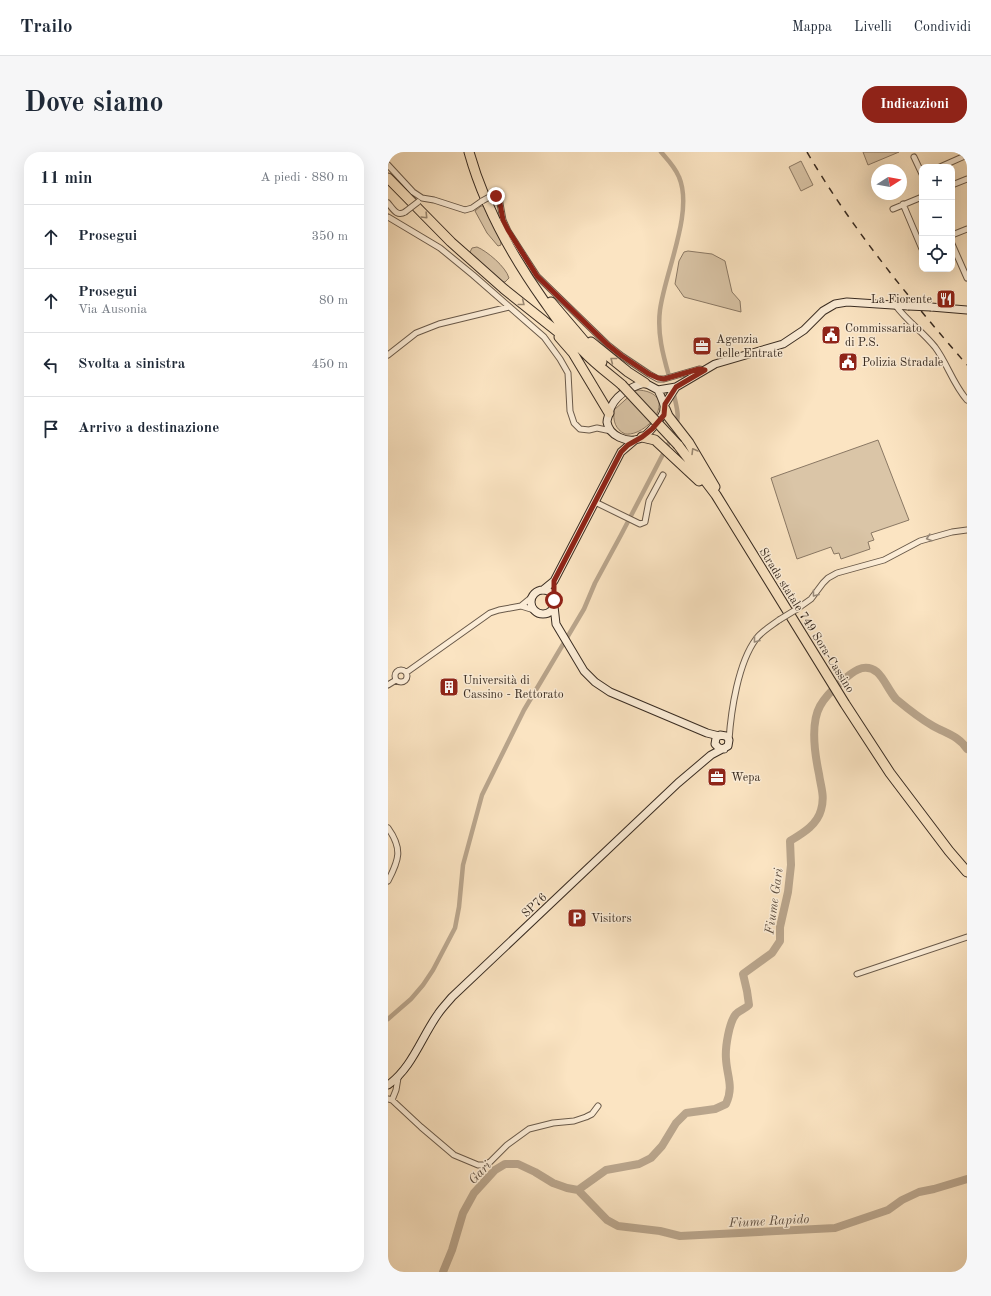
<!DOCTYPE html>
<html lang="it">
<meta charset="utf-8">
<style>
:root{--surface:#fff;--page:#f6f6f7;--text:#1f2937;--muted:#747a83;--line:#e0e1e3;--accent:#8f2418}
body{margin:0;font-family:"Old Standard TT",serif;background:var(--page);color:var(--text)}
.controls{position:absolute;right:12px;top:12px;display:grid;overflow:hidden;border-radius:8px;box-shadow:0 4px 16px #0002}
.controls button{width:36px;height:36px;display:grid;place-items:center;padding:0;border:0;border-bottom:1px solid var(--line);background:var(--surface);color:var(--text);font:20px sans-serif}
.compass{position:absolute;left:483px;top:12px;width:36px;height:36px;border-radius:50%;background:var(--surface);box-shadow:0 4px 16px #0002;rotate:79deg}
.stop{position:absolute;width:12px;height:12px;margin:-9px;border:3px solid #8f2418;border-radius:50%;background:#fff}
.stop.end{background:#8f2418;border-color:#fff;box-shadow:0 1px 4px #0008}
.list{margin:0;padding:0;list-style:none}
h2{display:flex;justify-content:space-between;align-items:center;height:52px;margin:0;padding:0 16px;font-size:17px}
h2 small{font-size:13px;font-weight:400;color:var(--muted)}
.list li{display:grid;grid-template-columns:26px 1fr auto;gap:12px;align-items:center;box-sizing:border-box;height:64px;padding:0 16px;border-top:1px solid var(--line)}
.list b{display:block;font-size:15px;white-space:nowrap}
.list p{margin:0;font-size:13px;white-space:nowrap;color:var(--muted)}
.list em{font-size:13px;font-style:normal;color:var(--muted)}
.icon{flex:none;width:22px;height:22px;fill:none;stroke:currentColor;stroke-width:2;stroke-linecap:round;stroke-linejoin:round}
.map{position:relative;flex:none;width:579px;height:1120px;overflow:hidden;border-radius:16px}
header{display:flex;align-items:center;gap:24px;box-sizing:border-box;height:56px;padding:0 20px;background:var(--surface);border-bottom:1px solid var(--line)}
header strong{font-size:19px}
nav{display:flex;gap:22px;margin-inline-start:auto;font-size:14px}
.intro{display:flex;align-items:center;justify-content:space-between;box-sizing:border-box;height:96px;padding:0 24px}
h1{margin:0;font-size:28px}
.button{padding:10px 18px;border-radius:16px;background:var(--accent);color:#fff;font-size:14px;font-weight:700}
main{display:flex;gap:24px;padding:0 24px}
aside{flex:1;background:var(--surface);border-radius:16px;box-shadow:0 4px 16px #0002}
.map>svg:first-child{display:block}
.green{fill:#dac5a7;stroke:#8a7864}
.lines{fill:none;stroke-linecap:round;stroke-linejoin:round}
.canal{stroke:#b9a58c;stroke-width:4.5}
.river{stroke:#b9a58c;stroke-width:8}
.street-casing{stroke:#6a5a4a;stroke-width:7}
.secondary-casing{stroke:#392c22;stroke-width:9}
.highway-casing{stroke:#392c22;stroke-width:11}
.street{stroke:#fcedd7;stroke-width:5}
.secondary{stroke:#fcedd7;stroke-width:7}
.highway{stroke:#fbe4c2;stroke-width:9}
.rail{stroke:#392c22;stroke-width:1.5;stroke-dasharray:7 7;stroke-linecap:butt}
.street-bridge-casing{stroke:#6a5a4a;stroke-width:7;stroke-linecap:butt}
.secondary-bridge-casing{stroke:#392c22;stroke-width:9;stroke-linecap:butt}
.highway-bridge-casing{stroke:#392c22;stroke-width:11;stroke-linecap:butt}
.street-bridge{stroke:#fcedd7;stroke-width:5}
.secondary-bridge{stroke:#fcedd7;stroke-width:7}
.highway-bridge{stroke:#fbe4c2;stroke-width:9}
.oneway{stroke:#9a8872}
.oneway2{stroke:#9a8c7c}
.route{stroke:#8f2418;stroke-width:5}
.labels{text-anchor:middle;stroke-width:3;stroke-linejoin:round;paint-order:stroke}
.poi-label{font-size:12px;fill:#392c22;stroke:#fcedd7;text-anchor:start}
.street-label{font-size:12px;fill:#392c22;stroke:#fcedd7}
.water-label{font-size:13px;font-style:italic;fill:#5f5042;stroke:#fcedd7}
</style>
<header>
<strong>Trailo</strong>
<nav><a>Mappa</a><a>Livelli</a><a>Condividi</a></nav>
</header>
<div class="intro"><h1>Dove siamo</h1><a class="button">Indicazioni</a></div>
<main>
<aside>
<h2>11 min<small>A piedi · 880 m</small></h2>
<ul class="list">
<li><svg class="icon" aria-label="ahead" viewBox="0 0 24 24"><path d="M12 20V5M6 11l6-6 6 6"/></svg><div><b>Prosegui</b></div><em>350 m</em></li>
<li><svg class="icon" aria-label="ahead" viewBox="0 0 24 24"><path d="M12 20V5M6 11l6-6 6 6"/></svg><div><b>Prosegui</b><p>Via Ausonia</p></div><em>80 m</em></li>
<li><svg class="icon" aria-label="left" viewBox="0 0 24 24"><path d="M17 20v-9H6M10 6l-5 5 5 5"/></svg><div><b>Svolta a sinistra</b></div><em>450 m</em></li>
<li><svg class="icon" aria-label="arrive" viewBox="0 0 24 24"><path d="M6 21V4h12l-3 4 3 4H6"/></svg><div><b>Arrivo a destinazione</b></div></li>
</ul>
</aside>
<div class="map">
<svg width="579" height="1120" viewBox="0 0 579 1120">
<rect width="100%" height="100%" fill="#fbe4c2"/>
<filter id="stains"><feTurbulence type="fractalNoise" baseFrequency=".005" numOctaves="4"/><feColorMatrix values="0 0 0 0 .2 0 0 0 0 .09 0 0 0 0 .02 0 0 0 .5 -.17"/></filter>
<radialGradient id="worn" r=".72"><stop offset=".6" stop-color="#630" stop-opacity="0"/><stop offset="1" stop-color="#630" stop-opacity=".3"/></radialGradient>
<path class="green" d="M475,0H511L480,13Z
M413,9L425,33L413,39L401,15Z
M93,54H97C102,64 114,82 113,93L110,94L99,81L87,59Z
M89,95C99,99 118,115 121,126L117,130H112L82,100L84,96Z
M300,99L324,102L337,109L344,140L352,149L353,160L296,145L287,132L291,109L296,100Z
M251,238C293,242 260,285 237,282C227,277 225,269 226,258L247,239Z
M490,288L521,368L483,381L486,388L480,390L482,397L453,407L451,401L446,402L443,395L409,407L383,326Z"/>
<g class="lines">
<path class="canal" d="M273,0C280,8 287,15 291,25C306,60 277,120 272,158C269,181 275,203 281,224
M0,867L23,847L35,833L45,818L67,776L71,755L75,713L94,643L136,558L196,457L207,431L233,383L287,279C292,264 289,257 286,243"/>
<path class="river" d="M190,1038L218,1018L251,1012L263,1006L274,994L288,971L298,961L327,957L338,952C346,934 339,925 338,907C337,896 341,870 348,862C352,858 357,857 361,853L359,839L355,822L384,801L392,789V775L400,740L403,713L402,689C415,681 429,673 433,658C437,644 433,636 431,622C427,603 422,572 432,554C437,545 444,538 452,531C462,522 475,509 489,520C496,526 501,539 508,547C520,557 531,566 545,574C557,581 571,584 579,597
M190,1038L219,1068L230,1074L272,1079L292,1084L447,1076L500,1058L514,1048L531,1040L546,1037L579,1027
M55,1120L64,1098L75,1061L86,1041L107,1018L117,1012H130L147,1020L165,1031L179,1036L190,1038"/>
<g class="street-casing">
<path id="street" d="M526,5L534,22
M0,13L25,40L34,46L46,48L77,58L84,56L94,49
M552,15L579,3
M564,33L579,27
M105,43L108,44L111,46L115,68L120,79L149,124L220,193L234,204L261,222L270,227H276L311,217L317,218
M0,51C5,57 9,65 17,60
M515,52L534,97
M505,57L534,45
M0,65L52,96L85,123L156,185L172,207L180,221L182,259L186,271L192,277L201,278L209,276L223,279
M564,83L579,77
M564,92L579,126
M508,154C519,169 535,180 547,195C559,211 565,232 579,248
M0,203L28,181L51,172L121,155
M207,350L252,372L257,370L261,349L275,323
M133,454L144,445
M409,457L423,447L435,431L440,426L449,421L496,408L532,389L564,380L579,378
M7 524a6 6 0 1 1 12 0a6 6 0 1 1-12 0Z
M19,520L102,461L111,458L133,454L146,458
M0,533L8,528
M341,588C343,559 350,511 368,487C374,479 383,474 391,468
M0,676C15,697 11,708 0,729
M469,822L579,785
M0,947L4,948L8,938L10,926
M4,948L33,975L66,1003L90,1013H96L102,1010L119,993L141,977L165,971L186,969L198,965L204,962L210,954"/>
</g>
<g class="secondary-casing">
<path id="secondary" d="M543,155L579,158
M257,231L270,238C278,255 280,258 267,273C263,278 257,285 251,287C239,291 221,284 219,270C219,267 221,263 221,261C225,244 242,235 257,231Z
M270,238L288,235L327,212L395,192L416,178L435,159L447,152L459,150L520,154
M277,252L288,235
M155,438L166,429L233,300L247,288
M143 450a12 12 0 1 1 24 0a12 12 0 1 1-24 0Z
M166,454L168,472L196,519L207,530L222,540L319,581L331,584
M0,933C24,916 33,886 50,862C54,856 59,851 64,845L290,631L323,603L340,594L341,588L338,584L332,583L328,586L327,592L331,596L336,597"/>
</g>
<g class="highway-casing">
<path id="highway" d="M81,0C96,54 124,104 156,149C168,166 180,184 195,199C206,211 221,222 234,233
M0,26L63,90L116,137L180,188
M163,150L214,210
M171,185L185,201L221,261
M203,190L240,220L257,231
M277,257L280,264L301,291L327,335
M254,285L267,288L311,329
M290,293L328,343L457,552L502,621L561,699L579,720"/>
</g>
<use href="#street" class="street"/>
<use href="#secondary" class="secondary"/>
<use href="#highway" class="highway"/>
<path class="rail" d="M419,0C464,77 521,146 579,213"/>
<g class="street-bridge-casing">
<path id="street-bridge" d="M94,49L105,43
M17,60L30,50
M391,468L409,457"/>
</g>
<g class="secondary-bridge-casing">
<path id="secondary-bridge" d="M520,154L543,155"/>
</g>
<g class="highway-bridge-casing">
<path id="highway-bridge" d="M234,233L290,293"/>
</g>
<use href="#street-bridge" class="street-bridge"/>
<use href="#secondary-bridge" class="secondary-bridge"/>
<use href="#highway-bridge" class="highway-bridge"/>
</g>
<defs><path id="oneway-chevron" d="M-2-3.5L2.5 0L-2 3.5" fill="none" stroke-width="1.6" stroke-linecap="round" stroke-linejoin="round"/></defs>
<g class="oneway">
<use href="#oneway-chevron" transform="translate(37 64) rotate(46)"/>
<use href="#oneway-chevron" transform="translate(134 151) rotate(39)"/>
<use href="#oneway-chevron" transform="translate(225 208) rotate(-142)"/>
<use href="#oneway-chevron" transform="translate(306 299) rotate(-121)"/>
</g>
<g class="oneway2">
<use href="#oneway-chevron" transform="translate(541 386) rotate(163)"/>
<use href="#oneway-chevron" transform="translate(427 442) rotate(127)"/>
<use href="#oneway-chevron" transform="translate(368 488) rotate(128)"/>
</g>
<g class="lines">
<path class="route" d="M108,44L111,46L115,68L120,78L149,124L220,193L234,204L261,222L270,226L276,227L311,217L317,218L288,235L277,252L276,263L264,277L254,285L240,293L233,300L166,429V448"/>
</g>
<defs>
<g id="restaurant-square" transform="scale(1)"><rect x="-9" y="-9" width="18" height="18" rx="4" fill="#8f2418" stroke="#fcedd7"/><path d="M-5-6h1v4h1v-4h1v4h1v-4h1v5L-1.5 .5V6h-2V.5L-5-1ZM5-6V6H3V1.5H1.5Q1.5-4 5-6Z" fill="#fff"/></g>
<g id="civic-square" transform="scale(1)"><rect x="-9" y="-9" width="18" height="18" rx="4" fill="#8f2418" stroke="#fcedd7"/><path d="M-.6-6.5H3V-4.5H.6V-3L4-1V1h2V6H-6V1h2V-1L-.6-3ZM-1.2 2.5V6h2.4V2.5Z" fill="#fff"/></g>
<g id="office-square" transform="scale(1)"><rect x="-9" y="-9" width="18" height="18" rx="4" fill="#8f2418" stroke="#fcedd7"/><path d="M-6-3h4V-5.5h4V-3h4V5H-6ZM-1-4.5V-3h2v-1.5ZM-6 0V1H6V0Z" fill="#fff"/></g>
<g id="building-square" transform="scale(1)"><rect x="-9" y="-9" width="18" height="18" rx="4" fill="#8f2418" stroke="#fcedd7"/><path d="M-4-6H4V6H1V3H-1V6H-4ZM-2.5-4.3h1.7v1.8h-1.7ZM.8-4.3h1.7v1.8H.8ZM-2.5-1h1.7V.8h-1.7ZM.8-1h1.7V.8H.8Z" fill="#fff"/></g>
<g id="parking-square" transform="scale(1)"><rect x="-9" y="-9" width="18" height="18" rx="4" fill="#8f2418" stroke="#fcedd7"/><path d="M-3.5-5.5H1a3.5 3.5 0 0 1 0 7H-1V5.5H-3.5ZM-1-3.4V-.6H.8a1.4 1.4 0 0 0 0-2.8Z" fill="#fff"/></g>
</defs>
<g fill-rule="evenodd">
<use href="#restaurant-square" x="558" y="147"/>
<use href="#civic-square" x="443" y="183"/>
<use href="#office-square" x="314" y="194"/>
<use href="#civic-square" x="460" y="210"/>
<use href="#building-square" x="61" y="535"/>
<use href="#office-square" x="329" y="625"/>
<use href="#parking-square" x="189" y="766"/>
</g>
<g class="labels">
<g class="poi-label">
<text x="544" y="151" text-anchor="end">La Fiorente</text>
<text x="457" y="180">Commissariato<tspan x="457" dy="14">di P.S.</tspan></text>
<text x="328" y="191">Agenzia<tspan x="328" dy="14">delle Entrate</tspan></text>
<text x="474" y="214">Polizia Stradale</text>
<text x="75" y="532">Università di<tspan x="75" dy="14">Cassino - Rettorato</tspan></text>
<text x="343" y="629">Wepa</text>
<text x="203" y="770">Visitors</text>
</g>
<g class="street-label">
<text transform="translate(419 468) rotate(58)" y="4">Strada statale 749 Sora-Cassino</text>
<text transform="translate(146 753) rotate(-43)" y="4">SP76</text>
</g>
<g class="water-label">
<text transform="translate(385 749) rotate(-82)" y="5">Fiume Gari</text>
<text transform="translate(91 1020) rotate(-46)" y="5">Gari</text>
<text transform="translate(381 1068) rotate(-3)" y="5">Fiume Rapido</text>
</g>
</g>
<rect width="100%" height="100%" filter="url(#stains)"/>
<rect width="100%" height="100%" fill="url(#worn)"/>
</svg>
<div class="controls">
<button>+</button>
<button>−</button>
<button><svg class="icon" aria-label="locate" viewBox="0 0 24 24"><circle cx="12" cy="12" r="6"/><path d="M12 2v4M12 18v4M2 12h4M18 12h4"/></svg></button>
</div>
<svg class="compass" viewBox="-18 -18 36 36"><path d="M0-13l5 13h-10z" fill="#e53935"/><path d="M0 13l5-13h-10z" fill="#747a83"/></svg>
<div class="stop" style="left:166px;top:448px"></div>
<div class="stop end" style="left:108px;top:44px"></div>
</div>
</main>
